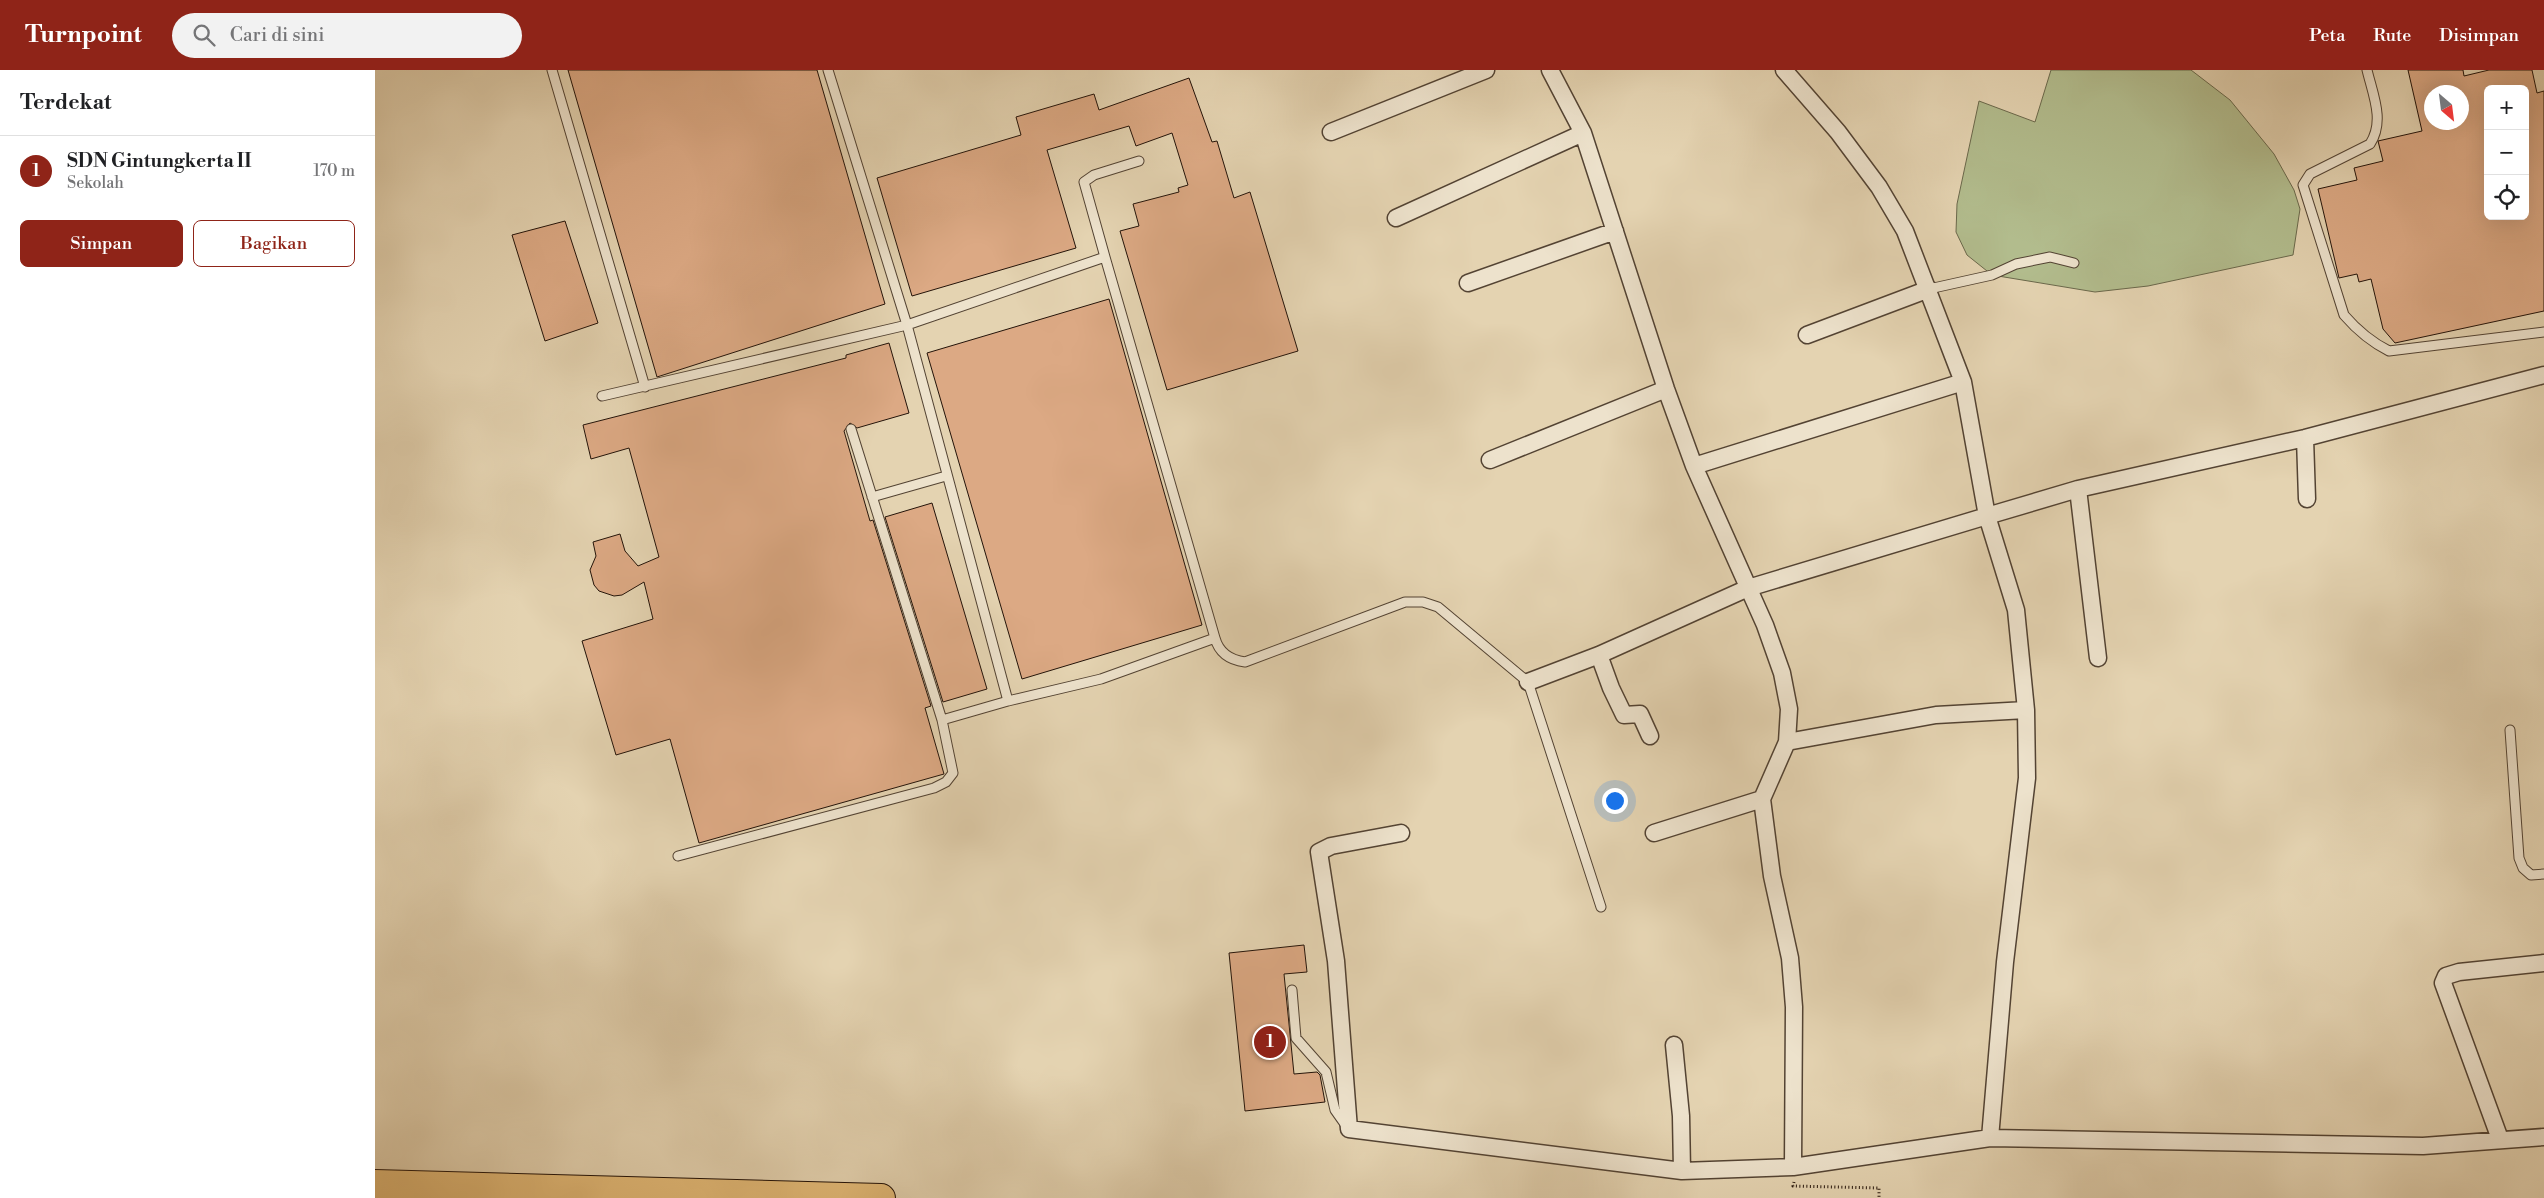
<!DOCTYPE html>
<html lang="id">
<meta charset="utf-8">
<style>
:root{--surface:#fff;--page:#f2f2f2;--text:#202124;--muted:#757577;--line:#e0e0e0;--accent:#8f2418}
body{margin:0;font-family:"Libre Bodoni",serif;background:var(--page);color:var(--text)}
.controls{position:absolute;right:15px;top:15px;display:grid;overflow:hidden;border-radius:8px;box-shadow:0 5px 20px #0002}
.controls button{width:45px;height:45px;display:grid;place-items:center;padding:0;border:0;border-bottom:1px solid var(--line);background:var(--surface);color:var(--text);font:25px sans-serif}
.compass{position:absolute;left:2049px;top:15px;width:45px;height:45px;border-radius:50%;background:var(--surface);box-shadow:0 5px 20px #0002;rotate:152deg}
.you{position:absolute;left:1239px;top:730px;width:18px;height:18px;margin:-12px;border:4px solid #fff;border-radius:50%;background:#1a73e8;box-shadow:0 0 0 8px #1a73e833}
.badge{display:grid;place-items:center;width:32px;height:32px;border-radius:50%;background:var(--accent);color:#fff;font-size:16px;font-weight:700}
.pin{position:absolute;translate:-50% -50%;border:2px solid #fff;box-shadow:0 1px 5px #0006}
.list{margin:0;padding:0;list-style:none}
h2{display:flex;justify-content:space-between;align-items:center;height:65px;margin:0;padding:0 20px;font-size:21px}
h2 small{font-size:16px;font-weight:400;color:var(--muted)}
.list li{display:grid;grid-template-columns:32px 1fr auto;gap:15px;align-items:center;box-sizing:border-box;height:70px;padding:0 20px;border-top:1px solid var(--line)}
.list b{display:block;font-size:19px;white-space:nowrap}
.list p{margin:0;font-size:16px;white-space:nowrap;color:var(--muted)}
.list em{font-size:16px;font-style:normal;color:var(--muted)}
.actions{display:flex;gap:10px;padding:15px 20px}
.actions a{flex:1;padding:11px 0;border:1px solid var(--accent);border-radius:8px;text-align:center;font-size:18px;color:var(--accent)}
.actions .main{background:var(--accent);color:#fff}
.icon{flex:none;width:28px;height:28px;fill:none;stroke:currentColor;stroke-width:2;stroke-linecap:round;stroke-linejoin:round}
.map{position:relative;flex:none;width:2169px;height:1128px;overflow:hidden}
header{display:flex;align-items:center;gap:30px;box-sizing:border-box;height:70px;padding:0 25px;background:var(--accent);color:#fff}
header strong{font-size:24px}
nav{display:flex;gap:28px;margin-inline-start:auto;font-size:18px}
.search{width:350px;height:45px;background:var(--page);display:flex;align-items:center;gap:12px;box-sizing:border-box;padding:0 18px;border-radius:28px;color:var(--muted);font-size:19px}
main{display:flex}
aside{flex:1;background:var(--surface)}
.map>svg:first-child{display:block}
.green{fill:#b2bc8d;stroke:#6a684b}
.building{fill:#dca984;stroke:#231309;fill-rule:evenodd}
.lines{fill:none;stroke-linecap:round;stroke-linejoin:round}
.lane-casing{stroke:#534333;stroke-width:11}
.street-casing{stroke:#534333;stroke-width:19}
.highway-casing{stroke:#231309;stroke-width:30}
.path{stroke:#231309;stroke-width:3;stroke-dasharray:1 2.5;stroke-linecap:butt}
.lane{stroke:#ede2cc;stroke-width:9}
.street{stroke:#ede2cc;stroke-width:16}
.highway{stroke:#e2ba78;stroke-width:28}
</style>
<header>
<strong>Turnpoint</strong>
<div class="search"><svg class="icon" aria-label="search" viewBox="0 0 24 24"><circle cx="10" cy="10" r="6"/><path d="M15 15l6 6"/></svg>Cari di sini</div>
<nav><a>Peta</a><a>Rute</a><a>Disimpan</a></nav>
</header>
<main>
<aside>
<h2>Terdekat<small></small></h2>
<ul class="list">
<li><span class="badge">1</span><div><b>SDN Gintungkerta II</b><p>Sekolah</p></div><em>170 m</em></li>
</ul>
<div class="actions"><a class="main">Simpan</a><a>Bagikan</a></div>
</aside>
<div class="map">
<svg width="2169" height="1128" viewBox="0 0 2169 1128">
<rect width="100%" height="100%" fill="#e4d3b1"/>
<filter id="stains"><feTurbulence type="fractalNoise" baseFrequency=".004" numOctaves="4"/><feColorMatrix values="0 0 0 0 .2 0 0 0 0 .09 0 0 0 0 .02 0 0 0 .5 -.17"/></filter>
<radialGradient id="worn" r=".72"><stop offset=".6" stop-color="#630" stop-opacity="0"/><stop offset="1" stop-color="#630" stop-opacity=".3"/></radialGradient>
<path class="green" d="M1676,0H1816L1855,30L1899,84L1919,120L1925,139L1918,185L1773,216L1720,222L1617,205L1592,185L1581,162L1582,134L1604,31L1660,52Z"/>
<path class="building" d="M193,0H442L510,234L282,307Z
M2033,0H2088L2089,6L2114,0H2157L2162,23L2169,21V241L2020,273L2008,259L1996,209L1984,212L1982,204L1964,208L1943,119L1982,110L1979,98L2008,91L2003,71L2047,61ZM2113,19H2150V146H2113ZM2056,22H2086V52H2056Z
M814,8L837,72L842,71L859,128L875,122L923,281L792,320L745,161L764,156L758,134L804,122L803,118L813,115L797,63L761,76L754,56L672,80L701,178L537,226L502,108L646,65L641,47L719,24L724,40Z
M190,151L223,253L170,271L137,165Z
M734,229L827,555L647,609L552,283Z
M514,273L534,343L482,358L475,353L469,361L495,451L498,450L556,636L550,638L569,704L324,773L295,669L241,685L207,571L278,549L269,512L247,525L239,526L224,521L219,515L215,500L221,486L218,472L245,464L250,481L263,496L284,487L254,378L216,389L208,355L471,288V285Z
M557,433L612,619L568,632L510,447Z
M929,875L932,902L909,904L919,1004L942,1002L945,1005L950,1032L870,1041L854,883Z"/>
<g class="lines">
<g class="lane-casing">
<path id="lane" d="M177,0L270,317
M1992,0C1998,25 2010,51 1995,74L1935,104L1928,115L1969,245C1982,260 1996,272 2014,281L2169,262
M730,187L709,112L719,105L764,91
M1554,219L1617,205L1641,194L1675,187L1699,193
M227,326L532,255L453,0
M476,359L567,650
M497,427L571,406
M633,631L532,255L730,187L840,568
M2135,660L2144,788L2148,798L2156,805L2169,804
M303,786L559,718L571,712L578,703L567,650L633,631L726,609L840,568C844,583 855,590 870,592L1030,532H1048L1063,537L1153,612L1226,837
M917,920L921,968L951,1002L960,1040L972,1057"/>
</g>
<g class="street-casing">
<path id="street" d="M1175,0L1208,63L1291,319L1319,396L1390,555L1407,603L1414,639L1412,672L1387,729L1397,806L1415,888L1419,937L1418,1097
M1409,0L1463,62L1504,117L1530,161L1588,312L1612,446L1641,540L1651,640L1652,708L1630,892L1615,1068
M956,62L1111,0
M1021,148L1208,63
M1093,213L1240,161
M1432,265L1554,219
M1930,368L1932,429
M1115,390L1291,319
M1319,396L1588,312
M1703,419L1723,588
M1224,585L1236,618L1249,645L1265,644L1275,666
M1153,612L1224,585L1373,518L1612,446L1703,419L1930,368L2169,305
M1412,672L1561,645L1651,640
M1026,763L956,776L944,782L961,891L974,1059L1307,1101L1418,1097L1615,1068L2048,1076L2169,1067
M1279,763L1387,729
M1299,975L1306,1046L1307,1101
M2125,1069L2068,913L2071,906L2084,902L2169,893"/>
</g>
<g class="highway-casing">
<path id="highway" d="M0,1114L506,1128"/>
</g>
<path class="path" d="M1419,1112L1418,1116L1504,1118V1128"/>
<use href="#lane" class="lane"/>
<use href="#street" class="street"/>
<use href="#highway" class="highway"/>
</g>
<rect width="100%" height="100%" filter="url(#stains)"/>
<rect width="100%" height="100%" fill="url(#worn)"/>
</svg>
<div class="controls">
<button>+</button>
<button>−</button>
<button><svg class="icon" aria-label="locate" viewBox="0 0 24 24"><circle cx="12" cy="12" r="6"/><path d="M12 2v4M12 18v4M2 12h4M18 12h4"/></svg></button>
</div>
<svg class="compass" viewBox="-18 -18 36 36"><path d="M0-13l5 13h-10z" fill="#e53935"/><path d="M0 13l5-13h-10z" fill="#757577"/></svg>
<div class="you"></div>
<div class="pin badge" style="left:895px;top:972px">1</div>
</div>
</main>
